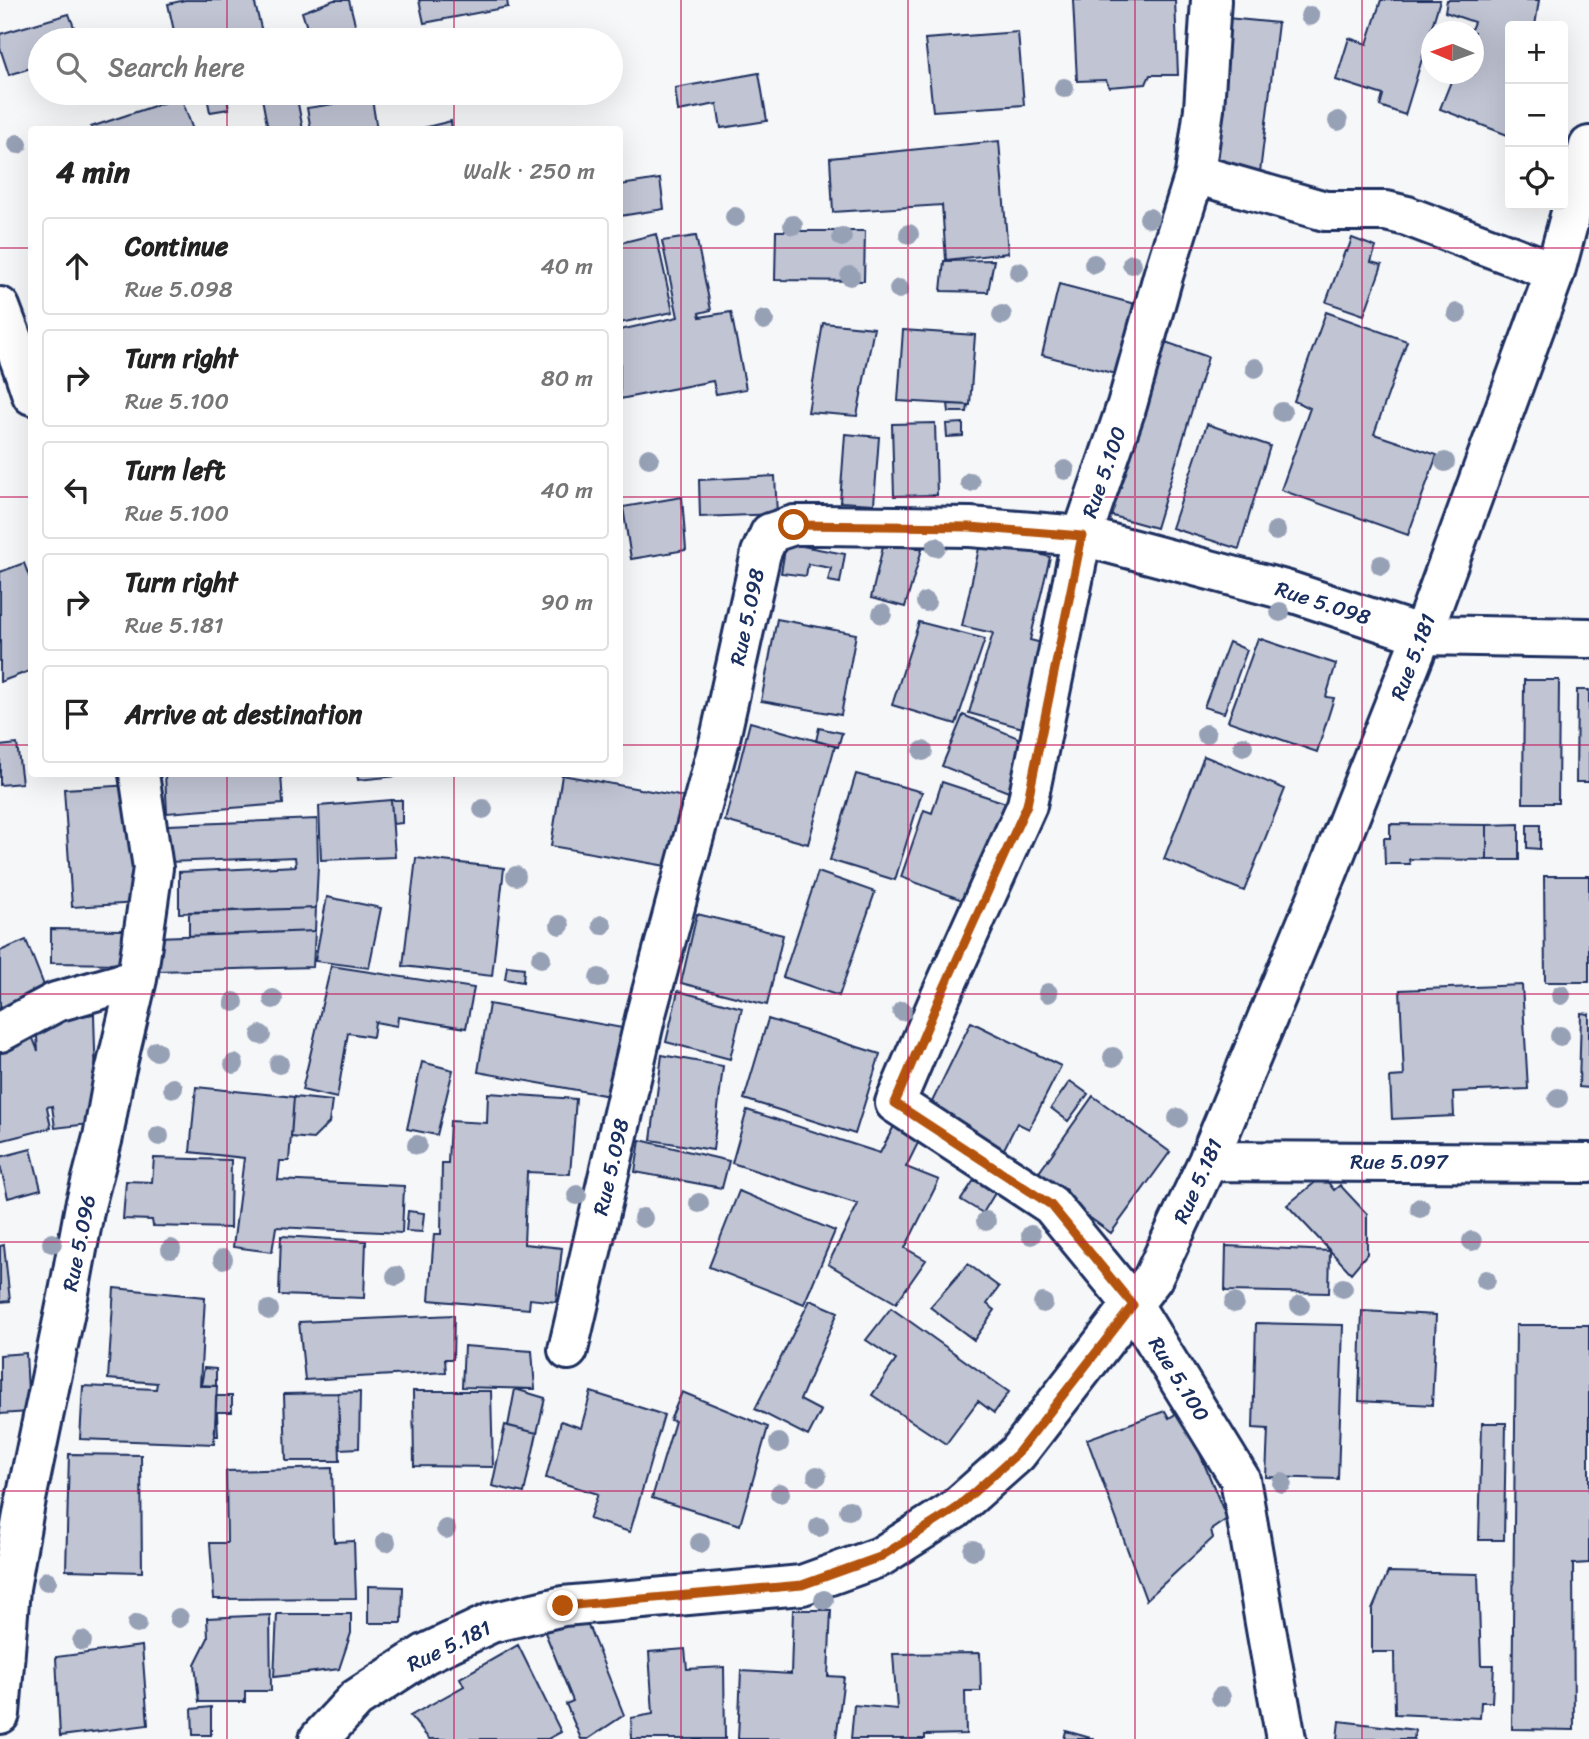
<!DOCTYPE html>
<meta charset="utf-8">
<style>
:root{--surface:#fff;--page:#f6f6f6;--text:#222;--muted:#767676;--line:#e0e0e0}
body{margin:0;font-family:Sriracha,sans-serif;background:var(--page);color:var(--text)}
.controls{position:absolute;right:21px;top:21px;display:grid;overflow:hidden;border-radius:7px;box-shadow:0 7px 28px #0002}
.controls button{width:63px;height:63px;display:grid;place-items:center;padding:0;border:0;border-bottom:2px solid var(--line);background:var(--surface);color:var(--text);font:35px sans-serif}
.compass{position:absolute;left:1421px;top:21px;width:63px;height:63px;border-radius:50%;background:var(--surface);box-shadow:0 7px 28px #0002;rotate:272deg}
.stop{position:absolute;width:21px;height:21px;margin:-16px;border:5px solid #b45309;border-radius:50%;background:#fff}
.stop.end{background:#b45309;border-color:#fff;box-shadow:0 2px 7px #0008}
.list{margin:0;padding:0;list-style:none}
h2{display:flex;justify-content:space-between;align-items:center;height:91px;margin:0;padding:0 28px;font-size:30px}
h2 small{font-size:23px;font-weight:400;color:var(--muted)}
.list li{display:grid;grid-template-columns:46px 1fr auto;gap:21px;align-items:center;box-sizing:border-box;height:98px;margin:0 14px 14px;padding:0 14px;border:2px solid var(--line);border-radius:7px}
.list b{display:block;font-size:26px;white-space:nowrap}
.list p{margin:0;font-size:23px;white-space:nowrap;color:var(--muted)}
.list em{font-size:23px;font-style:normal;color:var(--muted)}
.icon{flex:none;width:38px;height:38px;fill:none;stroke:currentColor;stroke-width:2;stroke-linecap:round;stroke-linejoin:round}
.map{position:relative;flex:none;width:1589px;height:1739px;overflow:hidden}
.search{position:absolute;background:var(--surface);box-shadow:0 7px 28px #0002;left:28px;top:28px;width:595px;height:77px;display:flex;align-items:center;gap:18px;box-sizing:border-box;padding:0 24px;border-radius:38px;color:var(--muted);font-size:26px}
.panel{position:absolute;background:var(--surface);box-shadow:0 7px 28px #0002;left:28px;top:126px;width:595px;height:651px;border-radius:7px}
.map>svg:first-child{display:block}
.building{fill:#c0c4d3;stroke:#1b2f5e;stroke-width:2}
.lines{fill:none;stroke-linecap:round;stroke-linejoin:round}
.minor-casing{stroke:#1b2f5e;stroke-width:44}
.minor{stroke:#fff;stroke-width:38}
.tree{fill:#97a1b6}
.route{stroke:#b45309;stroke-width:9}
.grid{fill:none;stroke:#c2185b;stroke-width:2;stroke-opacity:0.55}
.labels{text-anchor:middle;stroke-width:5;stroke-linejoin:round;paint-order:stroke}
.street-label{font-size:21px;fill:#1b2f5e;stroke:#fff}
</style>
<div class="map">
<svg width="1589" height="1739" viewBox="0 0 1589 1739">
<rect width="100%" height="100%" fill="#f6f7f9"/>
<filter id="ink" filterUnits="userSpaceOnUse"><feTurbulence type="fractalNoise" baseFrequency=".0143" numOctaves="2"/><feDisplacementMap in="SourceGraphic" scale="14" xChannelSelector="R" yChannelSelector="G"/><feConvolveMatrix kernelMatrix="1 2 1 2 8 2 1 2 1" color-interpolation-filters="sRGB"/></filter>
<g filter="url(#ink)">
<path class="building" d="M185,0H254L264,40H176L168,4Z
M334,0H349L359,40H311L302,12Z
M419,0H507L508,7L424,23Z
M1073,0H1175L1178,75H1150L1146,84L1109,87L1106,80L1077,81Z
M1381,0H1440L1405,115L1380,106L1383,95L1336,80L1349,38L1367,44Z
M1447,0H1539L1535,26H1510V136L1440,109L1454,74H1474V32H1470L1474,22L1445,12Z
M69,14L79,40H40V65L9,75L0,48V34Z
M1227,18L1278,23L1258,189L1214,175Z
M1018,32L1024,105L933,111L925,39Z
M759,73L767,121L721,128L717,104L678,111L675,88Z
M226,93L229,109L210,112L207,97Z
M261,93H296L303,130H268Z
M347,93H371L377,130H311L307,108L347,102Z
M181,97L193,130H92L91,127Z
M451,121L452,130H415Z
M999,141L1008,253L946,260L942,205L833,212L830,158Z
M660,179L664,209L620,216V185Z
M776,231H865L864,281L775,280Z
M656,234L673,312L620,323V243Z
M696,236L711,310L699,313L700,317L731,312L746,389L716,394L713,381L620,399V330L678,317L662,241Z
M1352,238L1376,247L1371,262L1382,265L1364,315L1326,302L1345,251L1347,252Z
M994,260L988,292L941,291L944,261Z
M1059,284L1135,304L1120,375L1042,355Z
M1326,312L1407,341L1374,434L1437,455L1408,535L1281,490L1310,408L1294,401Z
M823,323L874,328L857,416L808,412Z
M903,330L975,335L970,405L898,401Z
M1154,338L1208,357L1156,528L1102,513Z
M948,404L968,405L967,412H949Z
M935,423L937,495L894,496L892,424Z
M963,423V436L947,437L946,424Z
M1207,424L1270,446L1239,549L1172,528Z
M845,434L879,437L874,504L840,502Z
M775,476L777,514L700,517L699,480Z
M682,497L686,550L631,559L623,507Z
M981,539L1050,557L1030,640L1054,646L1037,732L969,713L993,633L962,626Z
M884,542L922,549L905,607L871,598Z
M786,543L845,554L840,583L828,581L831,568L808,564L806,576L781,573Z
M24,563L32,584V670L0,682V572Z
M777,619L856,634L841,715L761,701Z
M919,622L985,639L956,724L892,705Z
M1258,638L1336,664L1326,697L1334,698L1317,752L1228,721Z
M1229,642L1247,650L1224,713L1204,707Z
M1524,680H1559L1558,803H1523Z
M1577,690H1589V782H1576Z
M963,715L1035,745L1016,795L942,766Z
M750,722L835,746L808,844L725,821Z
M819,728L842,733L838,747L816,741Z
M17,744L22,783L0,785V746Z
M1204,756L1285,789L1244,891L1164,859Z
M165,774H281L283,804L167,813Z
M357,774H418L358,780Z
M856,774L922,792L895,880L830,860Z
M562,775L685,797L672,867L551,846Z
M942,782L1006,803L970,903L901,877L924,810L932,813Z
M132,785L139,903L72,907L64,789Z
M391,800L395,857L321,860L319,806Z
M391,800H402V823L393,824Z
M317,819L318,866L316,908L179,913V872L296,866L295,857L168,862V825Z
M1390,824L1487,825V860L1409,859L1410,864H1385L1384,838H1390Z
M1519,824V860H1487V825Z
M1527,825H1540V849L1527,848Z
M416,858L504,868L492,976L403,966Z
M818,872L875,892L839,996L783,977Z
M1544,876H1589V982H1545Z
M327,897L381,908L369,968L315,961Z
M316,908L315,931L189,936V912Z
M697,914L783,935L767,1005L681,983Z
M51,929L125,930V964L51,963Z
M315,931L313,967L157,971V937Z
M26,940L47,993L0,1012V951Z
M331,966L474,988L466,1028L398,1017L397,1026L375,1022L373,1037L348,1033L337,1098L302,1090Z
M507,966L524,968L523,982L505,979Z
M1522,985L1528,1089L1453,1092L1454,1116L1392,1119L1390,1077L1404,1076L1400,990Z
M678,991L742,1008L730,1059L666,1042Z
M489,1004L628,1029L615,1097L478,1072Z
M1581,1013L1589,1014V1088L1579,1087Z
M94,1014L97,1123L55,1128L52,1106L47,1107L51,1128L0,1141V1045L32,1036L38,1051L36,1022Z
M768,1019L880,1054L855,1134L744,1099Z
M971,1022L1061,1066L1029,1129L1017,1123L1003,1151L927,1112Z
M662,1055L723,1066L713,1150L651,1140Z
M422,1062L453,1070L437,1135L407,1129Z
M1070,1081L1088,1094L1068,1121L1051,1108Z
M196,1087L294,1097L289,1161H280L278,1180L404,1186L402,1233L276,1227L272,1252L233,1247L244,1158L190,1152Z
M488,1093L576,1099L570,1174L527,1172L524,1244L562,1248L556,1302L530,1299L529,1309L429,1300L434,1234H441L442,1163H448L450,1121L487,1123Z
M1093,1096L1170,1152L1111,1233L1035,1178Z
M294,1097L332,1101L329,1123L313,1139L291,1137Z
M747,1110L880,1153L894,1126L919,1141L906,1167L939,1180L905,1248L926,1260L896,1303L828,1264L858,1204L732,1163Z
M640,1140L729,1161L722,1188L635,1172Z
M31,1149L41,1189L8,1198L0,1165V1157Z
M154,1158L231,1160L230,1228L153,1226L152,1220L123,1219L126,1181L152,1182Z
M1323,1176L1334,1190L1340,1185L1367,1214V1254L1351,1273L1287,1205Z
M974,1180L995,1193L983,1213L961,1200Z
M739,1191L835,1231L804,1304L709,1267Z
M408,1211L424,1213L422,1232L406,1231Z
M281,1236L366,1241L364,1298L279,1295Z
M4,1245L10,1301L0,1302V1246Z
M1226,1246L1330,1251L1329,1293L1225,1291Z
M968,1264L999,1287L987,1304L995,1310L974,1340L930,1307Z
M114,1288L205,1297L200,1385L217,1386L214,1444L80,1439L83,1386L156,1389L157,1383L108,1379Z
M810,1300L838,1312L800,1400L821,1411L808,1436L755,1409Z
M891,1308L1009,1392L994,1413L978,1401L946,1444L872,1395L896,1360L866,1340Z
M1362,1311L1436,1315L1432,1405L1359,1401Z
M454,1315L453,1359H445L446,1372L305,1380L299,1322Z
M1256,1323L1343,1325L1338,1479L1266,1477L1268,1429L1253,1428Z
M1516,1325H1589V1563L1573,1564L1574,1730L1512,1729Z
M464,1346L532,1351L535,1389L462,1387Z
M26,1353L29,1412L0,1414V1355Z
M204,1368L216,1369V1386H201Z
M515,1389L545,1398L537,1433L508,1426Z
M413,1391H491L493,1467L414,1466Z
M360,1392L359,1448L340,1449L338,1393Z
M591,1392L664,1415L630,1532L589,1519L598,1494L546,1478L561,1421L581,1428Z
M682,1392L768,1427L740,1525L652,1498L675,1421L670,1420Z
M338,1393L340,1461H286L284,1394Z
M216,1396H232V1412H217L218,1436H215Z
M1182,1410L1227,1519L1211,1530L1213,1538L1146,1600L1087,1439L1165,1411L1169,1418Z
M1482,1423H1506L1504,1540H1479Z
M505,1425L537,1433L524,1493L492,1486Z
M69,1454L141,1455L142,1572L66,1570Z
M332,1468L334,1542L354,1541L356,1598L214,1599L210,1543H227L226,1471Z
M1388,1572L1478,1574L1481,1665H1494L1492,1702H1481L1480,1718L1395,1714L1394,1652H1372V1610Z
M368,1586L403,1587L402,1623H368Z
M582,1610L624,1715L588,1739H581L566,1704L573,1701L542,1625Z
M793,1610H831L828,1676L844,1677L836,1739H738L741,1671L791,1674Z
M277,1614H351V1633L339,1669L274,1677Z
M270,1615L271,1691H245V1702H199L195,1664L208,1638L207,1618Z
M518,1645L561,1732L548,1739H429L410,1716L464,1686L460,1678Z
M142,1646L148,1725L60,1736L56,1657Z
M685,1649L687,1669L724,1667L725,1739H632L631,1718L653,1714L649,1652Z
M980,1653L981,1691H965L966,1734L925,1735V1739H851L854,1705L897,1709L893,1654Z
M211,1707V1735H193L192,1709Z
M1339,1721L1415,1730L1414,1739H1337Z
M1066,1731L1094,1739H1064Z"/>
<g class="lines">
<g class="minor-casing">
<path id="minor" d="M1211,0L1204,109L1195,174L1163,276L1127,405L1082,536L1027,805L939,1000L895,1103L1051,1205L1133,1305L1240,1479L1268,1640L1286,1739
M1195,174L1325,211H1386L1407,216L1555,272
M0,307L24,371L32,395
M0,1032L56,1002L137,979
M1208,1161L1589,1163
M568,1350L646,1014L719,743L761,553L770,533L794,525H821L970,527L1082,536L1285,590L1422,635L1589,638
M0,1714L10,1588L24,1509L70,1287L85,1206L103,1137L113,1081L137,979L153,868L139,774
M319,1739L356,1699L425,1654L491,1623L563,1606L802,1585L880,1557L954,1510L1017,1454L1153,1278L1208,1161L1325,879L1422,635L1555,272L1589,146"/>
</g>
<use href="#minor" class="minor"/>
</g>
<g class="tree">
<circle cx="1310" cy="16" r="10"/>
<circle cx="1064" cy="88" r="10"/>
<circle cx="1338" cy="121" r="10"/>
<circle cx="18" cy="144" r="10"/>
<circle cx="735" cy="217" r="10"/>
<circle cx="1149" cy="218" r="10"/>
<circle cx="793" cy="225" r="10"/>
<circle cx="909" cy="234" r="10"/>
<circle cx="842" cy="237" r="10"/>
<circle cx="1094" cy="264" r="10"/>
<circle cx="1132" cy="264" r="10"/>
<circle cx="1019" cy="272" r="10"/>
<circle cx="850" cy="276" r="10"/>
<circle cx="899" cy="289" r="10"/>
<circle cx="1457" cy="313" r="10"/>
<circle cx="1002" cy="315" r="10"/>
<circle cx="764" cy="320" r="10"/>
<circle cx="1255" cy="368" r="10"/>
<circle cx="1282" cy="412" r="10"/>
<circle cx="649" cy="458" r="10"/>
<circle cx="1445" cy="462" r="10"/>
<circle cx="1065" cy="470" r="10"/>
<circle cx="970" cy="482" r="10"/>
<circle cx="1276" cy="531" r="10"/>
<circle cx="936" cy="547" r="10"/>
<circle cx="1381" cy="565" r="10"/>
<circle cx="926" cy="602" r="10"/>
<circle cx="1280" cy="612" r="10"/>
<circle cx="882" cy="614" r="10"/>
<circle cx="1206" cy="734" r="10"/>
<circle cx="1243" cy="746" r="10"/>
<circle cx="923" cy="751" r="10"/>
<circle cx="483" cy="809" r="10"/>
<circle cx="516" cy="876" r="10"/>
<circle cx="560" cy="925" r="10"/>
<circle cx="602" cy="925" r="10"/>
<circle cx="541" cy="958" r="10"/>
<circle cx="599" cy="978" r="10"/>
<circle cx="1048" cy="993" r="10"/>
<circle cx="1561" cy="995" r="10"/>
<circle cx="273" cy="999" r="10"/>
<circle cx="234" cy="1002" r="10"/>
<circle cx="902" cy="1011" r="10"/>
<circle cx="261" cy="1035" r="10"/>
<circle cx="1560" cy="1036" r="10"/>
<circle cx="156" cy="1051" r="10"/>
<circle cx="1113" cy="1057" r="10"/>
<circle cx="234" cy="1064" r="10"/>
<circle cx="279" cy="1064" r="10"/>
<circle cx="173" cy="1088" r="10"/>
<circle cx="1558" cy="1098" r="10"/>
<circle cx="1178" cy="1118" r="10"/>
<circle cx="159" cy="1136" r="10"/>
<circle cx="417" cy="1145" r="10"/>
<circle cx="577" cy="1195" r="10"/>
<circle cx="699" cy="1203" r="10"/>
<circle cx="1420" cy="1208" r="10"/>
<circle cx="643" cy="1218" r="10"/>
<circle cx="986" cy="1221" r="10"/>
<circle cx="1031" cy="1235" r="10"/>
<circle cx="1472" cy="1241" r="10"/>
<circle cx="52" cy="1243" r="10"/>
<circle cx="171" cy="1249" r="10"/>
<circle cx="223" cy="1259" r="10"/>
<circle cx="396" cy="1276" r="10"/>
<circle cx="1486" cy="1280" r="10"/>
<circle cx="1343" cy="1288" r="10"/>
<circle cx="1043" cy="1303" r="10"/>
<circle cx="1234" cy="1303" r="10"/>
<circle cx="1300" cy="1305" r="10"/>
<circle cx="269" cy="1310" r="10"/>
<circle cx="779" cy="1443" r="10"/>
<circle cx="817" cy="1476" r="10"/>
<circle cx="1282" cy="1483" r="10"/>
<circle cx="780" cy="1493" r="10"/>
<circle cx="849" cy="1510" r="10"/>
<circle cx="819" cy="1527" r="10"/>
<circle cx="446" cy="1529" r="10"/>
<circle cx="386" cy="1542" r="10"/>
<circle cx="700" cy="1543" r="10"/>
<circle cx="973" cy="1550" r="10"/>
<circle cx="47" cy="1581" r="10"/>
<circle cx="824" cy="1600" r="10"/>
<circle cx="179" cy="1618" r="10"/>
<circle cx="137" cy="1624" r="10"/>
<circle cx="82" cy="1641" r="10"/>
<circle cx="1221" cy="1697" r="10"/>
</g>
</g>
<g class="lines" filter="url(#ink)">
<path class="route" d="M563,1606L802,1585L880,1557L954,1510L1017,1454L1133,1305L1051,1205L895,1103L939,999L1027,805L1082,536L970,527L794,525"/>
</g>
<path class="grid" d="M227,0V40M454,0V40M681,0V1739M908,0V1739M1135,0V1739M1362,0V1739M227,93V130M454,93V130M0,248H32M620,248H1589M0,497H32M620,497H1589M0,745H32M620,745H1589M227,774V1739M454,774V1739M0,994H1589M0,1242H1589M0,1491H1589"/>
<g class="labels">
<g class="street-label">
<text transform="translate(1104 472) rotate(-71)" y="7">Rue 5.100</text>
<text transform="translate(1323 603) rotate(18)" y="7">Rue 5.098</text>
<text transform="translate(747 617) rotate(-78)" y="7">Rue 5.098</text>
<text transform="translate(1413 657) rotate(-69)" y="7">Rue 5.181</text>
<text x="1399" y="1169">Rue 5.097</text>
<text transform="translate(611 1167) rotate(-77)" y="7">Rue 5.098</text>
<text transform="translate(1198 1181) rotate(-66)" y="7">Rue 5.181</text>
<text transform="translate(79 1243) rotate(-79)" y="7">Rue 5.096</text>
<text transform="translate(1179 1379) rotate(58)" y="7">Rue 5.100</text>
<text transform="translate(449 1646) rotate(-26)" y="7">Rue 5.181</text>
</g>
</g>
</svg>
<div class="controls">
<button>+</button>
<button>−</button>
<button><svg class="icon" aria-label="locate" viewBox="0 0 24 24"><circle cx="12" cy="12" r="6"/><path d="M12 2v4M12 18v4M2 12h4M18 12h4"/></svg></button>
</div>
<svg class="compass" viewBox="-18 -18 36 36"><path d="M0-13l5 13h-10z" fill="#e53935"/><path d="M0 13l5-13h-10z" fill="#767676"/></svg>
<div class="stop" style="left:794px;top:525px"></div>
<div class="stop end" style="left:563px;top:1606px"></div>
<div class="search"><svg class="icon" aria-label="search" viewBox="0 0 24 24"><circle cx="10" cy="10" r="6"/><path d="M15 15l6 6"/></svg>Search here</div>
<section class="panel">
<h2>4 min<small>Walk · 250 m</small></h2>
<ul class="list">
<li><svg class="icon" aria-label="ahead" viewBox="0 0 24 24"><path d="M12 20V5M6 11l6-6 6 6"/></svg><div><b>Continue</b><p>Rue 5.098</p></div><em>40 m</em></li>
<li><svg class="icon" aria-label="right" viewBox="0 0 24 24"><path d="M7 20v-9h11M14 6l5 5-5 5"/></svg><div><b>Turn right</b><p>Rue 5.100</p></div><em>80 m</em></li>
<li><svg class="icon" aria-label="left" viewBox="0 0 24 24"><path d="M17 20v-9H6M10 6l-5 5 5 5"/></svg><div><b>Turn left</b><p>Rue 5.100</p></div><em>40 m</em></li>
<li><svg class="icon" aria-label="right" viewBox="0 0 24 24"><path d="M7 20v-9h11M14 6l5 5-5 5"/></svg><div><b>Turn right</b><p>Rue 5.181</p></div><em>90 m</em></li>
<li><svg class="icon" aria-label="arrive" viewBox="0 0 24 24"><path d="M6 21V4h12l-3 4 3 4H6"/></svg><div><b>Arrive at destination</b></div></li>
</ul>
</section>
</div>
